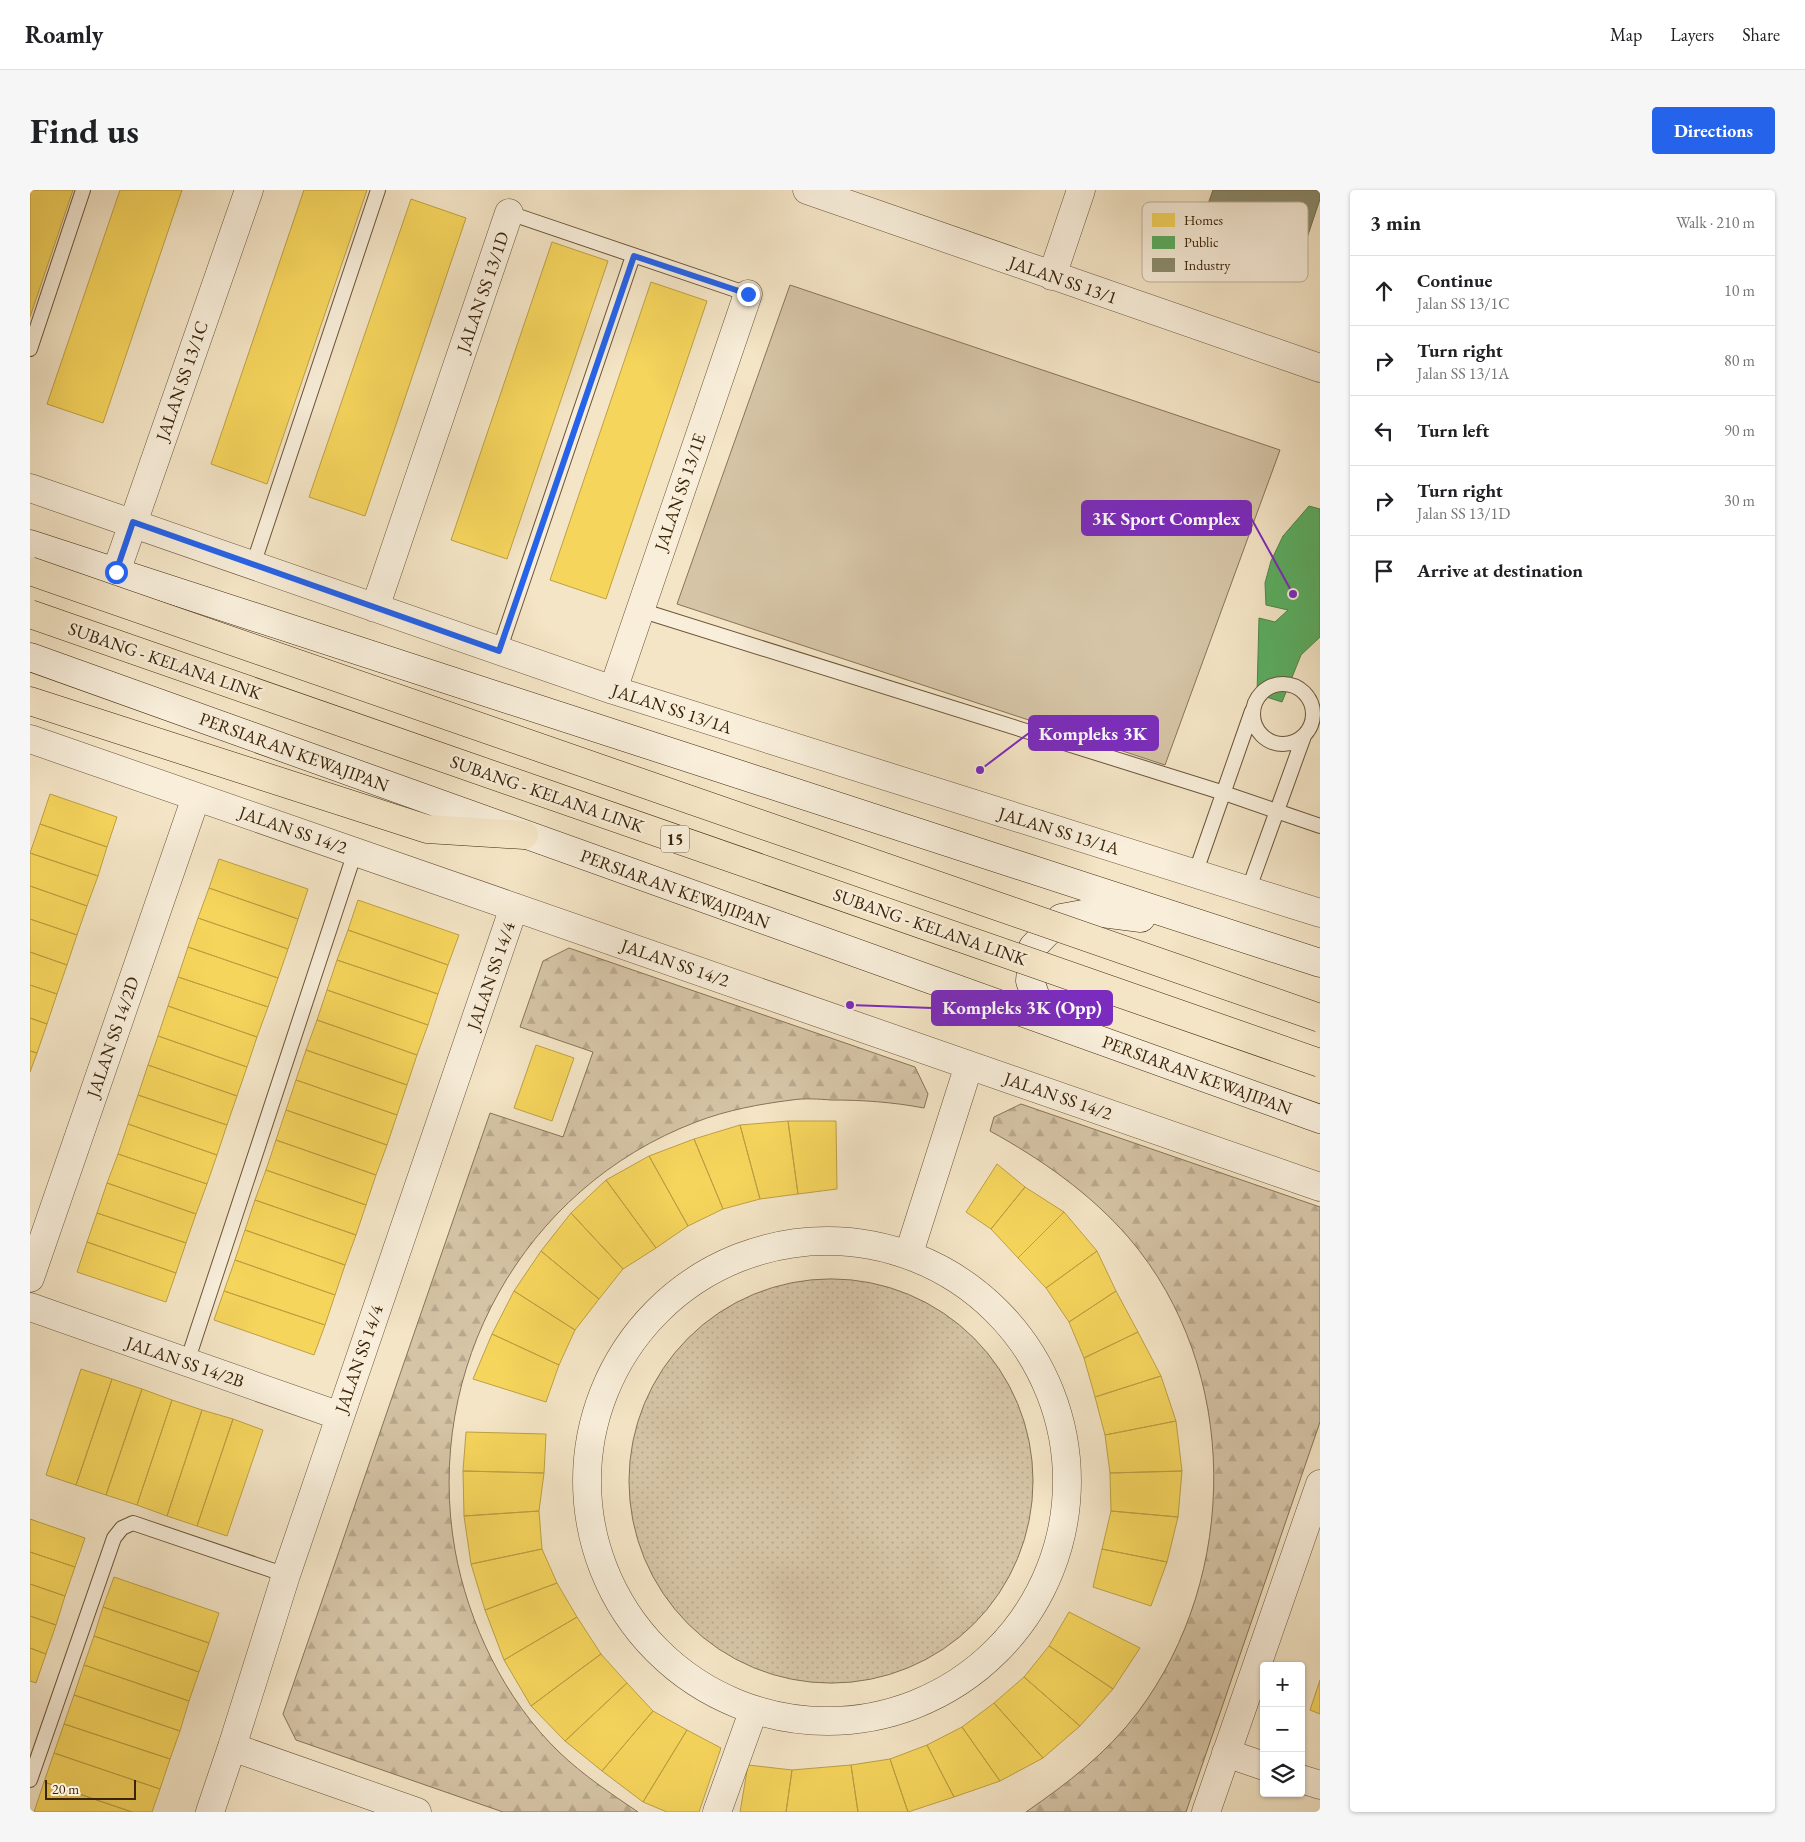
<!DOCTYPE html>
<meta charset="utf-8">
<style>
:root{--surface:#fff;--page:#f6f6f6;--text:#202124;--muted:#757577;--line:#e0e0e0;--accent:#2563eb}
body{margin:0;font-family:"EB Garamond",serif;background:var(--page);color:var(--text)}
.controls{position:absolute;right:15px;bottom:15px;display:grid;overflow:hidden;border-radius:5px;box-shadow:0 1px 4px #0004}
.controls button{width:45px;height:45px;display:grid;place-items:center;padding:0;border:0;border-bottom:1px solid var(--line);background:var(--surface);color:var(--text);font:25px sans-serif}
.scale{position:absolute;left:15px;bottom:12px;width:91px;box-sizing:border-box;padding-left:5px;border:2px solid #3c2409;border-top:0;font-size:14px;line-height:18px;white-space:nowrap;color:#3c2409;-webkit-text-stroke:4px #f8eeda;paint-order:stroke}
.stop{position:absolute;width:15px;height:15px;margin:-11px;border:4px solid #2563eb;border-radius:50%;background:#fff}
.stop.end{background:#2563eb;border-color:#fff;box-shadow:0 1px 5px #0008}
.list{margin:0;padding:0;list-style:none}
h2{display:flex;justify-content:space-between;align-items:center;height:65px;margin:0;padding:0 20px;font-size:21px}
h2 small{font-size:16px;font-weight:400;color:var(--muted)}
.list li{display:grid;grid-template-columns:32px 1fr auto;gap:15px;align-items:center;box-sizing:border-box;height:70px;padding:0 20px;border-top:1px solid var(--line)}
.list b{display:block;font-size:19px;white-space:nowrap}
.list p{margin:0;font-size:16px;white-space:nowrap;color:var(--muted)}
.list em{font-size:16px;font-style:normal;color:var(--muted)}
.icon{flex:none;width:28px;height:28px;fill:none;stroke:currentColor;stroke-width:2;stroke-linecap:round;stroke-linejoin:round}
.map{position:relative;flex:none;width:1290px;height:1622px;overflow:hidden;border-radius:5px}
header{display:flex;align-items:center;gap:30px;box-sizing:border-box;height:70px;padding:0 25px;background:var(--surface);border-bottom:1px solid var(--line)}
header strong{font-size:24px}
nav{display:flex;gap:28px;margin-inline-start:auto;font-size:18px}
.intro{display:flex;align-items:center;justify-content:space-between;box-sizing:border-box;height:120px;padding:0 30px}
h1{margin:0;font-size:35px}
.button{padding:12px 22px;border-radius:5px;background:var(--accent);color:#fff;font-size:18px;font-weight:700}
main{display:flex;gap:30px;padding:0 30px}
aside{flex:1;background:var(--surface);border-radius:5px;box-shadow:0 1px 4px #0004}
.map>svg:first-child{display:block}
.grass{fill:#d5c4a6;stroke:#887458}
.forest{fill:url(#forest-firs);stroke:#887458}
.park{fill:url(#park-dots);stroke:#887458}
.homes{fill:#f6d55c;stroke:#bea043}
.public{fill:#5aae61;stroke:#518547}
.industry{fill:#8c8c6e;stroke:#746d50}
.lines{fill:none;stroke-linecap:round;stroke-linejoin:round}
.lane-casing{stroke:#6a5438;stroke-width:16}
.street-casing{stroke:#6a5438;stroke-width:29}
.secondary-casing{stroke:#3c2409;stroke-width:29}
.highway-casing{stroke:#3c2409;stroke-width:29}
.lane{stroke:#f8eeda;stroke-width:14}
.street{stroke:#f8eeda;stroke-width:28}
.secondary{stroke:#f8eeda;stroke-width:28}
.highway{stroke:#f4e5c6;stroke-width:28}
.primary-bridge-casing{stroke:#3c2409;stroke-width:29;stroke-linecap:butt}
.primary-bridge{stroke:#f4e5c6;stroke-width:28}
.route{stroke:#2563eb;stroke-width:6}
.labels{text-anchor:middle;stroke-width:5;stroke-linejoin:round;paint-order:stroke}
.shield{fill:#f8eeda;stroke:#746148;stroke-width:1}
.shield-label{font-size:16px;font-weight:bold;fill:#3c2409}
.street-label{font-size:18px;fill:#3c2409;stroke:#f8eeda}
.key{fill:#f8eeda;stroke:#c0b19b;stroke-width:1}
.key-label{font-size:14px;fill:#3c2409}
.leader{fill:none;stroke:#7b2cbf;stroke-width:2}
.callout-dot{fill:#7b2cbf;stroke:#f8eeda;stroke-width:2}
.callout{fill:#7b2cbf;stroke:#7b2cbf;stroke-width:2}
.callout-label{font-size:19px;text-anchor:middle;font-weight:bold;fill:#fff}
</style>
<header>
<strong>Roamly</strong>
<nav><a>Map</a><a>Layers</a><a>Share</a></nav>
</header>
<div class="intro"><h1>Find us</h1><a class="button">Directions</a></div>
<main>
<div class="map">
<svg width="1290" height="1622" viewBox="0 0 1290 1622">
<defs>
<pattern id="forest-firs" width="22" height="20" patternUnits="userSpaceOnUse" patternTransform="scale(1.25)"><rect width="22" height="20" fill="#d5c4a6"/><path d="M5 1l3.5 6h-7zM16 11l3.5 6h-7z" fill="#b8a88e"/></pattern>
<pattern id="park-dots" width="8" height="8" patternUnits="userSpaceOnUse" patternTransform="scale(1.25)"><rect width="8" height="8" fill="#d5c4a6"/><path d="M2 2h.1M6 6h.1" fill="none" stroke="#b8a88e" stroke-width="1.8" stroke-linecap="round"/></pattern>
</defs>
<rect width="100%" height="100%" fill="#f4e5c6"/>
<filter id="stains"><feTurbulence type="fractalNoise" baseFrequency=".004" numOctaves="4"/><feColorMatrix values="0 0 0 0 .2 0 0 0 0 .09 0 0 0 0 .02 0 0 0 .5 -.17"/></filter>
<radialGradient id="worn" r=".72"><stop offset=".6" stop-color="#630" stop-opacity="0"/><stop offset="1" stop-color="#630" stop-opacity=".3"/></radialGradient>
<path class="grass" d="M760,95L1250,260L1135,575L647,414Z"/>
<path class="forest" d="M539,758L885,877L898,904L894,918C862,912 833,910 801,910C788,909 775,908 762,910C730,914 697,920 666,932C493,998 393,1179 425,1360C438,1433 475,1510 529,1562C553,1585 580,1603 608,1622H473L266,1550L253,1524L460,923L533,947L563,862L490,837L513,771Z
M991,914L1290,1017V1232L1156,1622H996C1038,1593 1077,1563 1108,1522C1210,1386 1211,1179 1099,1048C1060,1003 1011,969 960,941L964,927Z"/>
<path class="park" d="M599 1291a202 202 0 1 1 404 0a202 202 0 1 1-404 0Z"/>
<path class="homes" d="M0,0H43L0,127Z
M90,0H152L73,233L17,214Z
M274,0H337L237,294L181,274Z
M381,9L436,28L335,326L279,307Z
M522,52L578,71L477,369L421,350Z
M621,92L677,111L576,409L520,390Z
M20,604L87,627L77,657L10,634Z
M10,634L77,657L68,686L0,663Z
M0,663L68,686L57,716L0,696Z
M189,669L278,699L268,729L179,698Z
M0,696L57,716L47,745L0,729Z
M179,698L268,729L258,759L168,728Z
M328,710L429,745L418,775L318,740Z
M168,728L258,759L248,788L158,757Z
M0,729L47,745L37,775L0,762Z
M318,740L418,775L408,804L307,770Z
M158,757L248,788L238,817L148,787Z
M0,762L37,775L27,804L0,795Z
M307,770L408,804L398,835L297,800Z
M148,787L238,817L227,847L138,816Z
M0,795L27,804L17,834L0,828Z
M297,800L398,835L387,865L287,830Z
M138,816L227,847L217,877L128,846Z
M0,828L17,834L7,863L0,861Z
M287,830L387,865L377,895L276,860Z
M128,846L217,877L207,906L118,875Z
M506,855L544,868L522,931L484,918Z
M276,860L377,895L367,925L266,890Z
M0,861L7,863L0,882Z
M118,875L207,906L197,935L108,905Z
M266,890L367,925L357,955L256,920Z
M108,905L197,935L187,965L98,934Z
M256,920L357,955L346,985L246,950Z
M758,931H806L807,999L768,1004Z
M758,931L768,1004L730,1009L710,935Z
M98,934L187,965L177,994L88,964Z
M710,935L730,1009L693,1019L664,949Z
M664,949L693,1019L658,1036L619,966Z
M246,950L346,985L336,1015L236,980Z
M88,964L177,994L166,1024L77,993Z
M619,966L658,1036L626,1058L576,990Z
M967,974L995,997L961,1039L936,1022Z
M236,980L336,1015L326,1045L225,1010Z
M576,990L626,1058L593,1079L541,1023Z
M77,993L166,1024L156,1053L67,1023Z
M995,997L1034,1022L988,1068L961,1039Z
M225,1010L326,1045L315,1075L215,1040Z
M1034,1022L1067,1061L1016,1098L988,1068Z
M67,1023L156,1053L146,1083L57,1052Z
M541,1023L593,1079L569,1109L511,1061Z
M215,1040L315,1075L305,1105L205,1070Z
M57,1052L146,1083L136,1112L47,1082Z
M511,1061L569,1109L545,1140L484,1101Z
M1067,1061L1086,1101L1039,1132L1016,1098Z
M205,1070L305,1105L295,1135L194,1101Z
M194,1101L295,1135L284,1165L184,1130Z
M484,1101L545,1140L529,1175L462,1144Z
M1086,1101L1108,1142L1054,1168L1039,1132Z
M1108,1142L1131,1186L1065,1207L1054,1168Z
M462,1144L529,1175L516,1212L443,1189Z
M51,1179L82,1189L46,1295L16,1285Z
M1131,1186L1146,1231L1075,1245L1065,1207Z
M82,1189L112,1199L76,1305L46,1295Z
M112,1199L142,1210L107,1315L76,1305Z
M142,1210L172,1220L137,1326L107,1315Z
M172,1220L203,1229L167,1336L137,1326Z
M203,1229L233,1240L197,1346L167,1336Z
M1146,1231L1152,1281L1080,1283L1075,1245Z
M436,1242L516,1244L514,1283L433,1281Z
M433,1281L514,1283L509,1321L434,1326Z
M1152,1281L1148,1327L1081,1321L1080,1283Z
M509,1321L512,1359L441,1374L434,1326Z
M1081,1321L1148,1327L1137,1372L1072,1359Z
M0,1329L55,1348L45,1377L0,1362Z
M512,1359L527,1393L455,1420L441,1374Z
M1072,1359L1137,1372L1121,1416L1063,1397Z
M0,1362L45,1377L35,1406L0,1394Z
M84,1387L189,1423L179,1453L73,1417Z
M527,1393L547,1427L474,1470L455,1420Z
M0,1394L35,1406L26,1435L0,1426Z
M73,1417L179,1453L169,1482L64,1446Z
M1039,1422L1110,1458L1083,1499L1019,1456Z
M0,1426L26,1435L16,1464L0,1458Z
M547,1427L571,1464L501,1516L474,1470Z
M64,1446L169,1482L159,1511L54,1475Z
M1019,1456L1083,1499L1050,1536L994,1487Z
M0,1458L16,1464L6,1493L0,1491Z
M571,1464L597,1493L535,1551L501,1516Z
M54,1475L159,1511L150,1541L44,1505Z
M994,1487L1050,1536L1013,1568L964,1513Z
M1290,1490V1524L1280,1520Z
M597,1493L623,1521L572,1581L535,1551Z
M44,1505L150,1541L140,1569L34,1534Z
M964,1513L1013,1568L970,1591L932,1537Z
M623,1521L657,1540L613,1612L572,1581Z
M34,1534L140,1569L130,1599L24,1563Z
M932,1537L970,1591L924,1607L897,1555Z
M657,1540L691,1558L669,1622H637L613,1612Z
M897,1555L924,1607L878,1622L860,1569Z
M24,1563L130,1599L122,1622H102L14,1592Z
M860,1569L878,1622H828L821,1575Z
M718,1575L762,1580L756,1622H710Z
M821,1575L828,1622H756L762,1580Z
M14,1592L102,1622H4Z"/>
<path class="public" d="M1279,316L1290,319V447L1271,465L1252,512L1227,504L1229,428L1245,432L1258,420L1236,415L1235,393L1241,371L1253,346Z"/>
<path class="industry" d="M1183,0H1290V9L1266,81L1166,48Z"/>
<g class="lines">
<g class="lane-casing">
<path id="lane" d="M479,23L718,104
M0,159L53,0
M223,375L348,0
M610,420L1194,603L1290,636
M469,461L603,66
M1223 524a30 30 0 1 1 60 0a30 30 0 1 1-60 0Z
M1165,684L1222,521
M1218,701L1274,546
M157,1172L325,662
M0,1590L84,1348L92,1338L103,1333L256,1385"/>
</g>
<g class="street-casing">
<path id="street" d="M777,0L1290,178
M1022,86L1051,0
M0,298L583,500L1290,723
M86,382L219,0
M345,418L479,23
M583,500L718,104
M0,549L1290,997
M557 1291a240 240 0 1 1 480 0a240 240 0 1 1-480 0Z
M879,1063L939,875
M0,1088L166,607
M0,1117L310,1226
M202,1557L387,1622
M1196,1563L1234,1576
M1271,1589L1290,1595
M180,1622L202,1557L256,1385L484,717
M687,1622L723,1522
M1176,1622L1290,1294"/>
</g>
<g class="secondary-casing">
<path id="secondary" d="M0,354L1290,773
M0,467L1290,929
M1030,835L1008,813L1000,791L1003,757L1031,728L1064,722L1111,728"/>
</g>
<g class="highway-casing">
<path id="highway" d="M0,511L397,639L494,645"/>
</g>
<use href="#lane" class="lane"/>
<use href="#street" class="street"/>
<use href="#secondary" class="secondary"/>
<use href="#highway" class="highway"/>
<g class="primary-bridge-casing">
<path id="primary-bridge" d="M0,381L1290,828
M0,424L1290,873"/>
</g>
<use href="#primary-bridge" class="primary-bridge"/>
</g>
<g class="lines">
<path class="route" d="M86,382L103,332L469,461L604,66L718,104"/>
</g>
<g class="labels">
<rect class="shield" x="631" y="635.5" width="28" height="27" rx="4"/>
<g class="shield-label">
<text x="645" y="655">15</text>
</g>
<g class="street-label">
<text transform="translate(1033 90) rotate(19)" y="6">JALAN SS 13/1</text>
<text transform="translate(453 102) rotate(-71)" y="6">JALAN SS 13/1D</text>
<text transform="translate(152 191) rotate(-71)" y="6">JALAN SS 13/1C</text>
<text transform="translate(650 302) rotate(-71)" y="6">JALAN SS 13/1E</text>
<text transform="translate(135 471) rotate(19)" y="6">SUBANG - KELANA LINK</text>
<text transform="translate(642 519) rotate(18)" y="6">JALAN SS 13/1A</text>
<text transform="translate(264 562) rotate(20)" y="6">PERSIARAN KEWAJIPAN</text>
<text transform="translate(517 604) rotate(19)" y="6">SUBANG - KELANA LINK</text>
<text transform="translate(263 640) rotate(19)" y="6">JALAN SS 14/2</text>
<text transform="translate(1029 641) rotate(17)" y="6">JALAN SS 13/1A</text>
<text transform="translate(645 699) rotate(20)" y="6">PERSIARAN KEWAJIPAN</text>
<text transform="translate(900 737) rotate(19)" y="6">SUBANG - KELANA LINK</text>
<text transform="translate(645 773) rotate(19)" y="6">JALAN SS 14/2</text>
<text transform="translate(461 786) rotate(-71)" y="6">JALAN SS 14/4</text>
<text transform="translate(83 847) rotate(-71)" y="6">JALAN SS 14/2D</text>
<text transform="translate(1167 885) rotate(20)" y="6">PERSIARAN KEWAJIPAN</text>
<text transform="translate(1028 906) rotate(19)" y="6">JALAN SS 14/2</text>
<text transform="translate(329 1169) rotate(-71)" y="6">JALAN SS 14/4</text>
<text transform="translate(155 1172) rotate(19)" y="6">JALAN SS 14/2B</text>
</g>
</g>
<rect x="1112" y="12" width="166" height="80" rx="8" class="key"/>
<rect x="1122" y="23" width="23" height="14" fill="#f6d55c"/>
<rect x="1122" y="46" width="23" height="13" fill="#5aae61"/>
<rect x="1122" y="68" width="23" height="14" fill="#8c8c6e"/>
<g class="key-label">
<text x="1154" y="35">Homes</text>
<text x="1154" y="57">Public</text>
<text x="1154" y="80">Industry</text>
</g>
<path class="leader" d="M1263 404L1221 328M950 580L999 543M820 815L902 818"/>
<g class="callout-dot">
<circle cx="1263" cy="404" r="5"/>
<circle cx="950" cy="580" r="5"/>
<circle cx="820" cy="815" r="5"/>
</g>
<g class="callout">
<rect x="1052" y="311" width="169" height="34" rx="5"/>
<rect x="999" y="526" width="129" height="34" rx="5"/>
<rect x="902" y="801" width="180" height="34" rx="5"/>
</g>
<g class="callout-label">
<text x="1136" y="335">3K Sport Complex</text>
<text x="1063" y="550">Kompleks 3K</text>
<text x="992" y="824">Kompleks 3K (Opp)</text>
</g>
<rect width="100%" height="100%" filter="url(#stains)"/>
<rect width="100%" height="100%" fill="url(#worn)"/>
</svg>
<div class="controls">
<button>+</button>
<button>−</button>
<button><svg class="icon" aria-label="layers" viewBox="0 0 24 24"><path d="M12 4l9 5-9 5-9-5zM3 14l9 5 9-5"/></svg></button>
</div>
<div class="scale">20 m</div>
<div class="stop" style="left:86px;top:382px"></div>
<div class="stop end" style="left:718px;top:104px"></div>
</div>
<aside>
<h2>3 min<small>Walk · 210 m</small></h2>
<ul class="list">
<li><svg class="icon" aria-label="ahead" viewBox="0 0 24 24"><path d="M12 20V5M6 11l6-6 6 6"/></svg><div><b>Continue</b><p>Jalan SS 13/1C</p></div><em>10 m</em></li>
<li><svg class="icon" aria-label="right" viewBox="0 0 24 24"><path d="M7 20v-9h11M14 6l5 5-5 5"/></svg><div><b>Turn right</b><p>Jalan SS 13/1A</p></div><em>80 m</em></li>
<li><svg class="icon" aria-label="left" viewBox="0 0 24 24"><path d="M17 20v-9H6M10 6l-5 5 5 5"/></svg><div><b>Turn left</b></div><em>90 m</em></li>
<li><svg class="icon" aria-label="right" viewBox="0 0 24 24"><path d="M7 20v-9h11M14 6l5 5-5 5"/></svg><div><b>Turn right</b><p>Jalan SS 13/1D</p></div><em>30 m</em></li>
<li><svg class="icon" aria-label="arrive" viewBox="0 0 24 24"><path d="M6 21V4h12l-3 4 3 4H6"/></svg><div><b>Arrive at destination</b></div></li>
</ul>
</aside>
</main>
